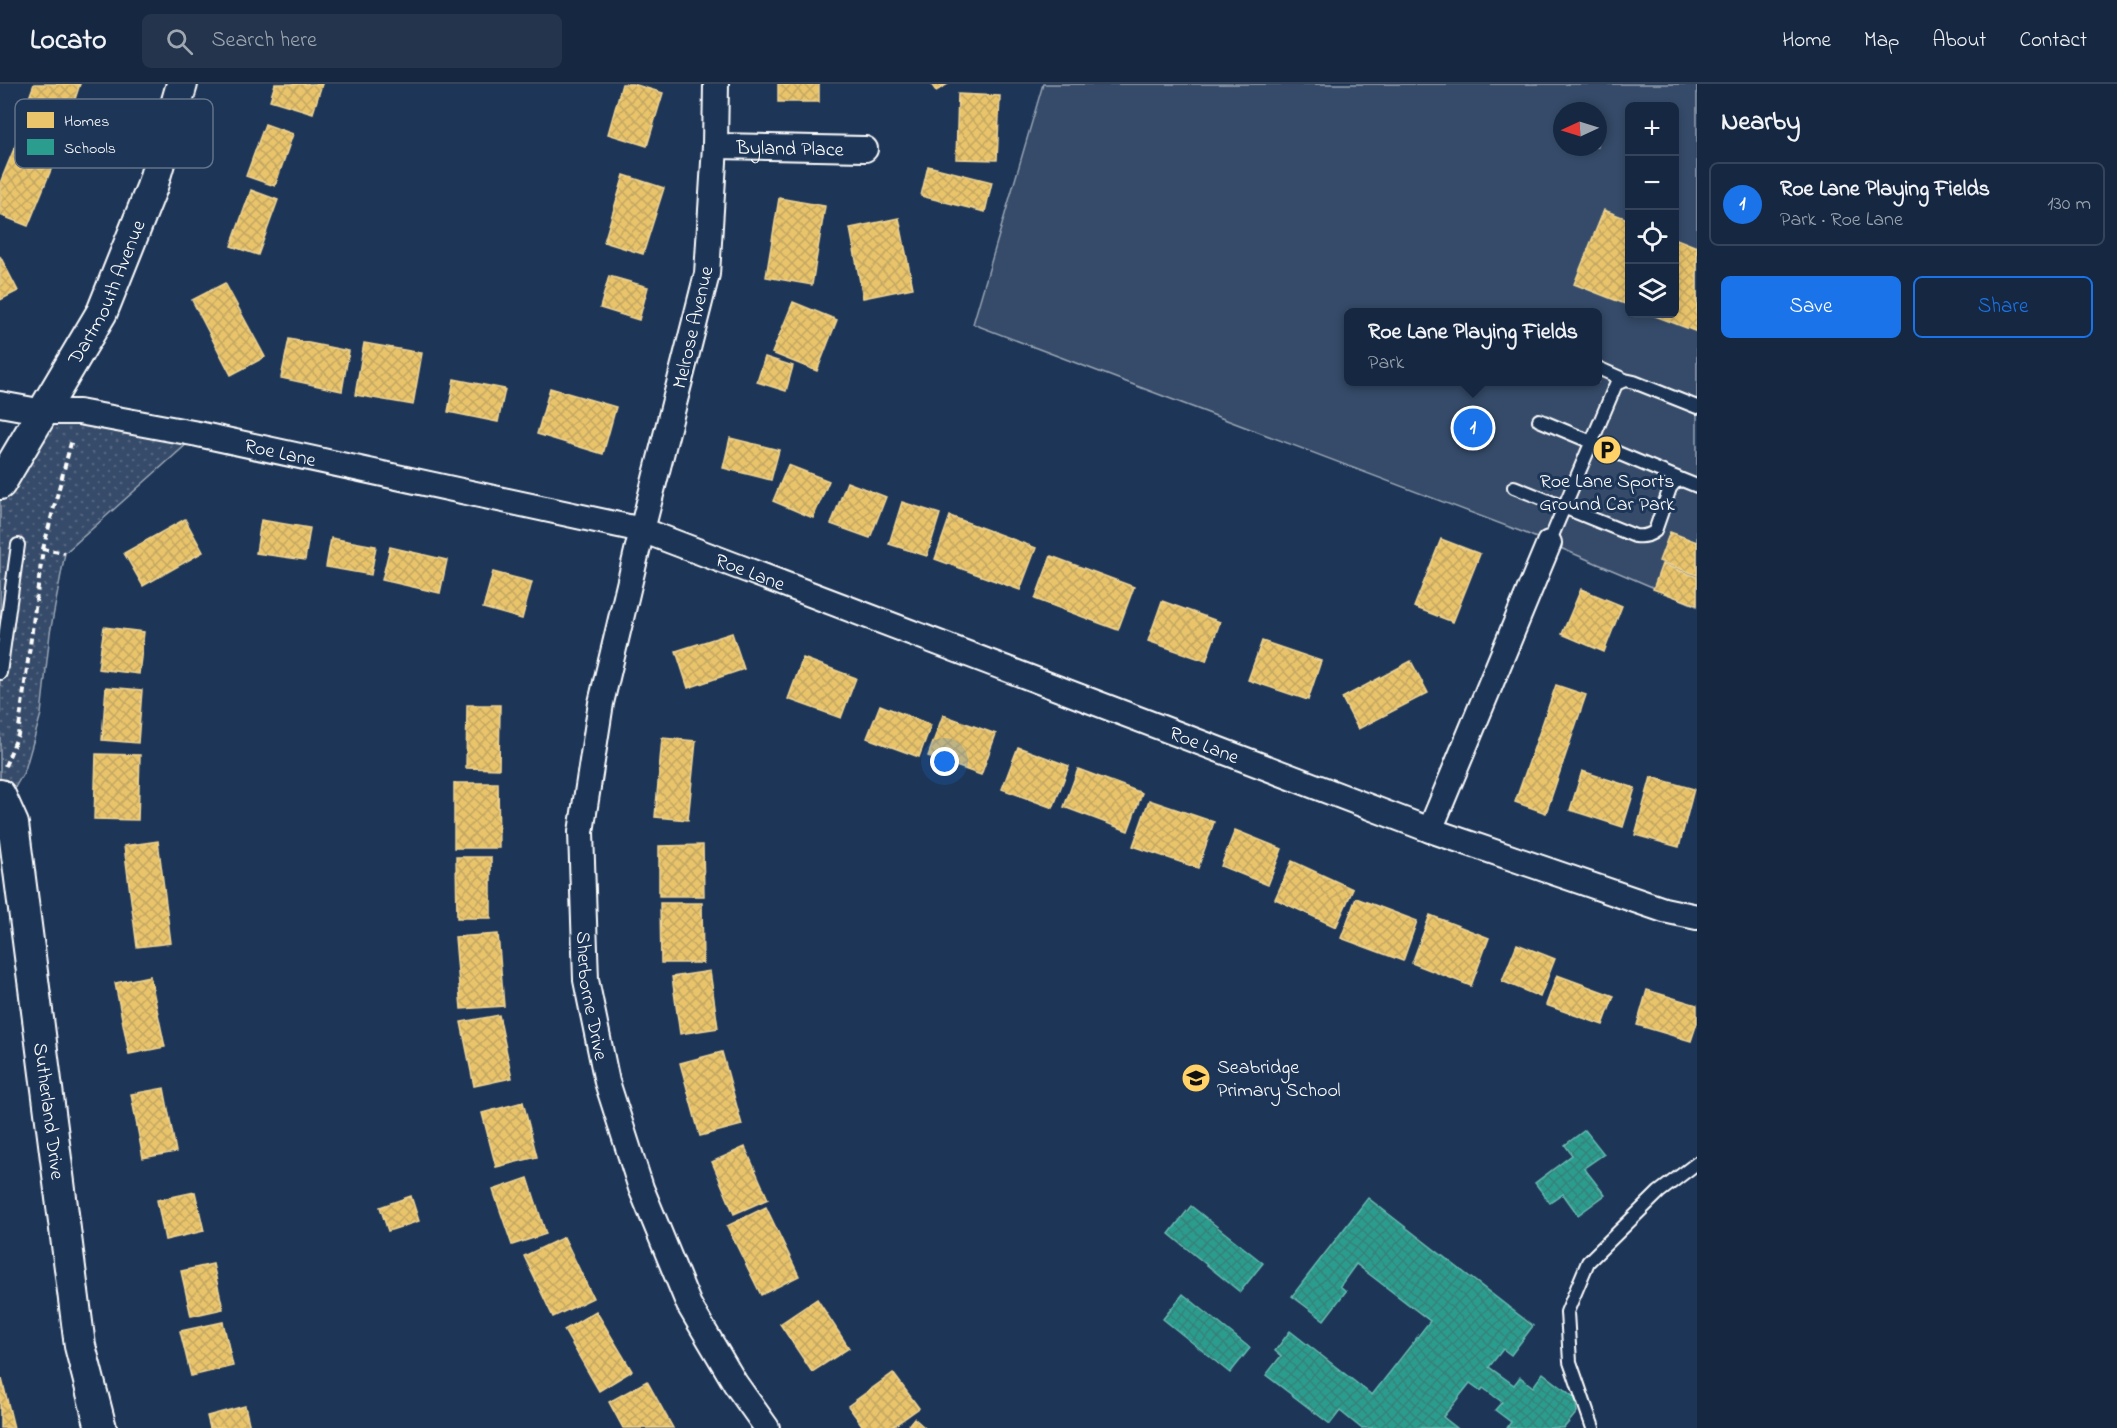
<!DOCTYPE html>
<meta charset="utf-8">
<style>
:root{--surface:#162841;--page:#23344c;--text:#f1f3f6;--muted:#9ea6b1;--line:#35445a;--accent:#1a73e8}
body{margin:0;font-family:"Indie Flower",sans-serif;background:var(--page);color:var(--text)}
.controls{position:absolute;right:18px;top:18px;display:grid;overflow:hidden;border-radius:9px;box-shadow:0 3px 9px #0003}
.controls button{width:54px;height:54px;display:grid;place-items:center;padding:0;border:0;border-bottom:2px solid var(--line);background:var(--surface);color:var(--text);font:30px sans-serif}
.compass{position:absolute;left:1553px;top:18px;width:54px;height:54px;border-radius:50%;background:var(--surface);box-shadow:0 3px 9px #0003;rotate:266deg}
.you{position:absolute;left:945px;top:678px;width:21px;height:21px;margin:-15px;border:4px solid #fff;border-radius:50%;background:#1a73e8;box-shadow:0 0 0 9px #1a73e833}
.badge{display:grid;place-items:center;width:39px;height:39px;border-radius:50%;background:var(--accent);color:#fff;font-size:20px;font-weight:700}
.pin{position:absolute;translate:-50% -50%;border:3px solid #fff;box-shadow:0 2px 6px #0006}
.popup{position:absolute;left:1344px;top:224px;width:258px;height:78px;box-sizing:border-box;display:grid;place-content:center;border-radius:9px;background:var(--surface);filter:drop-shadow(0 2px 4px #0005);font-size:20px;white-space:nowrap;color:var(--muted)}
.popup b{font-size:22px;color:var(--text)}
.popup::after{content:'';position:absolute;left:50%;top:100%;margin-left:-12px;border:12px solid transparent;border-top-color:var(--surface)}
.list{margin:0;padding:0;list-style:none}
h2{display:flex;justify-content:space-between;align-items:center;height:78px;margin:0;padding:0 24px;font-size:26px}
h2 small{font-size:20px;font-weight:400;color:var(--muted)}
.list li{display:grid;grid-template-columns:39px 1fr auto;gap:18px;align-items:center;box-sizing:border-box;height:84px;margin:0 12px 12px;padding:0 12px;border:2px solid var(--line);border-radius:9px}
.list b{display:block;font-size:22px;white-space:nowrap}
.list p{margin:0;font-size:20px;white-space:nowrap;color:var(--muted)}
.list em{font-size:20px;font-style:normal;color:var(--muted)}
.actions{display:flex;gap:12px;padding:18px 24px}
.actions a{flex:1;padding:14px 0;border:2px solid var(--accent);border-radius:9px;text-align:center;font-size:21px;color:var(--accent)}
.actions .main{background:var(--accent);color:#fff}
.icon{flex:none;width:33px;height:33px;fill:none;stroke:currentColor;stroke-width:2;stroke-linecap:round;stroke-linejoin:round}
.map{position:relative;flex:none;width:1697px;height:1344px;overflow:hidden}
header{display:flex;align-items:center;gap:36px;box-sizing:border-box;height:84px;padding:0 30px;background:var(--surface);border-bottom:2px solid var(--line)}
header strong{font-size:28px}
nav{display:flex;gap:33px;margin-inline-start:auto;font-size:21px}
.search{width:420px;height:54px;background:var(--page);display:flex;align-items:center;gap:15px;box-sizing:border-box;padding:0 21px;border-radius:9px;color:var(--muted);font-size:22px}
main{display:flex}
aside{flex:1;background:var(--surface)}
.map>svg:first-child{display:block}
.grass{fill:url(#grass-dots);stroke:#9aa5b4;stroke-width:1.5}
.park{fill:#364b69;stroke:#9aa5b4;stroke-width:1.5;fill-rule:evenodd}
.homes{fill:url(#homes-cross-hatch);stroke:#f0d697;stroke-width:1.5}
.schools{fill:url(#schools-cross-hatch);stroke:#6abab1;stroke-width:1.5}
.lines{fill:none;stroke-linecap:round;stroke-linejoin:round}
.service-casing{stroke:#fff;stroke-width:16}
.minor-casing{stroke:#fff;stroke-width:28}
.tertiary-casing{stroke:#fff;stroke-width:34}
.path{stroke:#fff;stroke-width:4;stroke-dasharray:6 4.5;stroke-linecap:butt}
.service{stroke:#1d3557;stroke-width:12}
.minor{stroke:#1d3557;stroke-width:24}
.tertiary{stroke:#1d3557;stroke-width:30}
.labels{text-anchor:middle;stroke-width:6;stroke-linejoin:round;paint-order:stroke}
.street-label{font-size:20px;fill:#fff;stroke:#1d3557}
.poi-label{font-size:20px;fill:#fff;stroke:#1d3557}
.key{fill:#1d3557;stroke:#617289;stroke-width:1.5}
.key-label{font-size:16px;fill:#fff}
</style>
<header>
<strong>Locato</strong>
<div class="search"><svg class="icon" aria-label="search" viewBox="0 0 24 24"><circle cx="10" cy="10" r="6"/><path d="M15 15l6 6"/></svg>Search here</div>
<nav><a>Home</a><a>Map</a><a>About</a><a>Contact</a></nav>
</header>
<main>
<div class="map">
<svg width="1697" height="1344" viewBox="0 0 1697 1344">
<defs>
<pattern id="grass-dots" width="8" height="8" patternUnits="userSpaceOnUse" patternTransform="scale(1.5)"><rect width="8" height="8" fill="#364b69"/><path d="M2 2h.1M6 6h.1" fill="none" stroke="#546680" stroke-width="1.8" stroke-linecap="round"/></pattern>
<pattern id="homes-cross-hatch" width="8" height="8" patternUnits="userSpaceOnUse" patternTransform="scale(1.5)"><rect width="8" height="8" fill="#e9c46a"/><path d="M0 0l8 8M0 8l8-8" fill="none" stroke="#c2a662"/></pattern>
<pattern id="schools-cross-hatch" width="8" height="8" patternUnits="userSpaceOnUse" patternTransform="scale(1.5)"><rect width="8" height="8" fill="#2a9d8f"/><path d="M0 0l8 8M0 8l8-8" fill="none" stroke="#368178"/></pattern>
</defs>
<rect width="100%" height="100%" fill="#1d3557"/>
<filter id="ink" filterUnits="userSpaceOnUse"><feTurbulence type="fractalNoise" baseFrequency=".0167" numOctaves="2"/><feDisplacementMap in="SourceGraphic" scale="12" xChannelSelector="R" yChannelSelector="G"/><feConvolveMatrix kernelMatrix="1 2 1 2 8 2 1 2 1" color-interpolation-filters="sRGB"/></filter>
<g filter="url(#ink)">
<path class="grass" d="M44,328L198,350L65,469L50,549L41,630L25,686L5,721L0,711V395Z"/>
<path class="park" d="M1043,0H1697V522L1525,449L973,240ZM1630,22H1674V230H1630ZM1562,27H1598V63H1562ZM1348,228H1598V298H1348Z"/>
<path class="homes" d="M34,0H80L68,36L26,22Z
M275,0H322L313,29L270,16Z
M622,0H633L663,9L647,62L608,50Z
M778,0H819V18H778Z
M931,0H948L936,7Z
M958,10L1000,12L997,76L956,75Z
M265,40L293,50L275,102L246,92Z
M23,43L62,59L28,142L0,131V99Z
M928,82L992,98L985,128L921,112Z
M624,91L664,104L643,170L604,158Z
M251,106L278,116L258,171L231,162Z
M779,114L825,122L812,201L766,193Z
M1604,126L1630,136V222L1574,200Z
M899,134L913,204L863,214L850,144Z
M1674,154L1697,163V248L1650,230H1674Z
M0,172L18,207L0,216Z
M609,192L648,203L639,236L600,224Z
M225,199L265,273L231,291L192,216Z
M793,218L837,236L817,287L772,269Z
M289,255L349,267L342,307L281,294Z
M364,259L422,269L413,321L355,311Z
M765,273L793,282L786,307L757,298Z
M454,295L505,305L498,338L448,328Z
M550,304L616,323L603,370L537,350Z
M730,354L779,366L771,396L723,384Z
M788,381L829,397L813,434L773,417Z
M847,398L886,413L870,454L831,440Z
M902,418L940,430L927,472L889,460Z
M950,432L1036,464L1020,506L935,475Z
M185,435L203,468L143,502L124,469Z
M261,436L310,444L305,476L256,469Z
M1670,448L1697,458V491L1659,477Z
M331,454L376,462L371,491L326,483Z
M1441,455L1480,470L1453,538L1414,523Z
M390,463L447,476L440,509L382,496Z
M1051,472L1134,503L1118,546L1035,515Z
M1662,480L1697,493V521L1653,505Z
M493,488L532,498L522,535L483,524Z
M1581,505L1622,522L1604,568L1562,550Z
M1162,517L1220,538L1206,577L1148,557Z
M104,543L144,548L139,590L98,585Z
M732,549L744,585L688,604L676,567Z
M1262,557L1321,577L1308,616L1248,596Z
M803,574L856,594L841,634L788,615Z
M1411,577L1428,609L1358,645L1342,614Z
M1556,601L1586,611L1546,729L1515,718Z
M106,603L142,606L138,659L102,656Z
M467,621H500L499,685L466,684Z
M880,621L931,641L919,673L867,654Z
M943,631L996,650L981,691L928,672Z
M662,654L696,657L688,736L655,733Z
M1018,663L1069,682L1053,724L1002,705Z
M96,670L140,671L138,736L94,735Z
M1078,685L1142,709L1128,747L1064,723Z
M1582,687L1635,704L1623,743L1570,726Z
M1651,693L1694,705L1679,763L1635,751Z
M454,699H498L499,764H454Z
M1149,716L1214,738L1198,784L1133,762Z
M1235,746L1282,765L1268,801L1221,782Z
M158,757L171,859L137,863L124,762Z
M703,761L704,812H659V762Z
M456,773H491V834H457Z
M1292,777L1353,805L1336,843L1275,815Z
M1356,814L1417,837L1403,877L1341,854Z
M660,819H702L703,879H661Z
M1430,831L1489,854L1471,902L1412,879Z
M498,850L504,922L461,925L455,853Z
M1517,860L1555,875L1540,913L1502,897Z
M710,887L718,944L680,950L672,893Z
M1557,891L1614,912L1603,941L1546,921Z
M150,892L165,963L129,970L115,899Z
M1647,906L1697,921V939L1691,957L1637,941Z
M499,931L512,994L474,1002L461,938Z
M722,968L742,1041L700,1052L680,979Z
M164,1004L176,1068L143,1074L131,1010Z
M523,1018L537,1073L496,1083L482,1029Z
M745,1063L768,1115L734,1130L712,1078Z
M528,1094L546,1150L512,1161L493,1106Z
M195,1108L204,1147L165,1156L157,1116Z
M411,1112L419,1137L388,1147L380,1123Z
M766,1123L799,1192L761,1211L727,1142Z
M564,1153L593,1214L553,1233L524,1172Z
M213,1180L223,1225L191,1232L181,1187Z
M817,1215L849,1264L812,1288L780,1240Z
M596,1227L632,1287L599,1307L564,1246Z
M223,1238L233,1282L191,1292L180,1247Z
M893,1289L919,1324L891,1344H864L848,1322Z
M2,1295L14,1344H0V1296Z
M647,1297L673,1344H623L609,1318Z
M245,1322L250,1344H210L207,1332Z
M914,1334L925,1344H906Z"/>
<path class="schools" d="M1585,1046L1604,1070L1584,1084L1605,1111L1578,1131L1563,1110L1550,1119L1535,1099L1572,1071L1565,1061Z
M1368,1114L1533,1242L1511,1271L1503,1265L1489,1283L1514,1301L1520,1293L1533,1303L1543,1289L1575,1314L1577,1328L1564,1344H1507L1511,1338L1495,1326L1502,1318L1483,1304L1481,1307L1470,1299L1443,1333L1457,1344H1361L1340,1327L1330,1340L1266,1291L1281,1272L1275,1267L1290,1247L1372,1311L1430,1237L1356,1180L1340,1202L1346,1207L1324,1236L1292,1212Z
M1191,1122L1263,1179L1240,1208L1169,1150Z
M1183,1210L1250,1264L1230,1289L1163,1235Z"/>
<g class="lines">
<g class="service-casing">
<path id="service" d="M1598,284L1625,296
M1539,336L1682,396
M1514,403L1635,452C1643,453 1649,452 1655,447L1670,404L1675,398L1682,396L1697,402
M1549,459L1616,300L1625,296L1634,298L1697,323
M0,589L18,461
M1593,1344L1570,1278L1567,1228L1588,1178L1659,1108L1697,1079"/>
</g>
<g class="minor-casing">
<g id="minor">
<path id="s1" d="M716,0L715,62L707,190L642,446L601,619L581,748L586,896L607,998L641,1104L689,1221L735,1299L767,1344"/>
<path id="s2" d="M715,62L865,65"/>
<path id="s3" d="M0,320L44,328H79L198,350L642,446L1430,746L1664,826L1697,833"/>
<path d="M1430,746L1549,459"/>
</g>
</g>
<g class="tertiary-casing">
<g id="tertiary">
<path id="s4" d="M0,400L102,228L152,103L182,0"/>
<path id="s5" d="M0,711L13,740L80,1262L101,1344"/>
</g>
</g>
<path class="path" d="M42,465L65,469
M5,682L18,651L43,465L72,355"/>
<use href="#service" class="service"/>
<use href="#minor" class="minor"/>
<use href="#tertiary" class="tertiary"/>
</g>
</g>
<defs>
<g id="parking-disc" transform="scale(1.5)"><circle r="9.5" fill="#ffd166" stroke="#1d3557"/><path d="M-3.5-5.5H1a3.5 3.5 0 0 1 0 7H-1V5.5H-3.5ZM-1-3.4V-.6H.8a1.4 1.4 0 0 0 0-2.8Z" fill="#111"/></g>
<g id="school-disc" transform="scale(1.5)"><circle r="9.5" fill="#ffd166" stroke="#1d3557"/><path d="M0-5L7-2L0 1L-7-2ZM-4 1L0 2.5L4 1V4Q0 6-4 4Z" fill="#111"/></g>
</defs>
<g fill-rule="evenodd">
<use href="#parking-disc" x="1607" y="366"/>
<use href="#school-disc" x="1196" y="994"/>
</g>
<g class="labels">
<g class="street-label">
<text dy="7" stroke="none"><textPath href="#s2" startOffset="75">Byland Place</textPath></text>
<text dy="7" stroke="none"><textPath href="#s4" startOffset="220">Dartmouth Avenue</textPath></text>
<text transform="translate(692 243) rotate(-77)" y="7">Melrose Avenue</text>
<text dy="7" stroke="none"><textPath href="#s3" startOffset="285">Roe Lane</textPath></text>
<text dy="7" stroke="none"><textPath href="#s3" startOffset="771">Roe Lane</textPath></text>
<text dy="7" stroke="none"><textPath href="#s3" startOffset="1257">Roe Lane</textPath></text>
<text dy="7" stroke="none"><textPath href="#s1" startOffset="927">Sherborne Drive</textPath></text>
<text dy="7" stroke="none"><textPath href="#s5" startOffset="321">Sutherland Drive</textPath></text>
</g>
<g class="poi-label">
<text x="1607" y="403">Roe Lane Sports<tspan x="1607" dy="23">Ground Car Park</tspan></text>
<text x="1217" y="989" text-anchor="start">Seabridge<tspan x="1217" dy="23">Primary School</tspan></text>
</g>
</g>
<rect x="15" y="15" width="198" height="69" rx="9" class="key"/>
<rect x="27" y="28" width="27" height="16" fill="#e9c46a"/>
<rect x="27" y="55" width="27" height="16" fill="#2a9d8f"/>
<g class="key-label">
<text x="64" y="42">Homes</text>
<text x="64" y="69">Schools</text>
</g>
</svg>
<div class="controls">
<button>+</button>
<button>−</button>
<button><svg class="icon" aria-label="locate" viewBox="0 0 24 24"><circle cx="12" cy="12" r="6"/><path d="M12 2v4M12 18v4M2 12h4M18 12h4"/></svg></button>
<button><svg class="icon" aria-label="layers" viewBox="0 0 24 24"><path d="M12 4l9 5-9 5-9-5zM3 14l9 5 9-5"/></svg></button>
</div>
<svg class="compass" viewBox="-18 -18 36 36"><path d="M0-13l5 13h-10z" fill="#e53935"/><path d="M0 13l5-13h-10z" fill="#9ea6b1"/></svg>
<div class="you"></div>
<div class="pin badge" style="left:1473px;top:344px">1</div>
<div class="popup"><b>Roe Lane Playing Fields</b>Park</div>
</div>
<aside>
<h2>Nearby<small></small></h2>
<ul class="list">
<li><span class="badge">1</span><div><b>Roe Lane Playing Fields</b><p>Park · Roe Lane</p></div><em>130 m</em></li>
</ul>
<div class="actions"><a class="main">Save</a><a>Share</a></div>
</aside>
</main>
